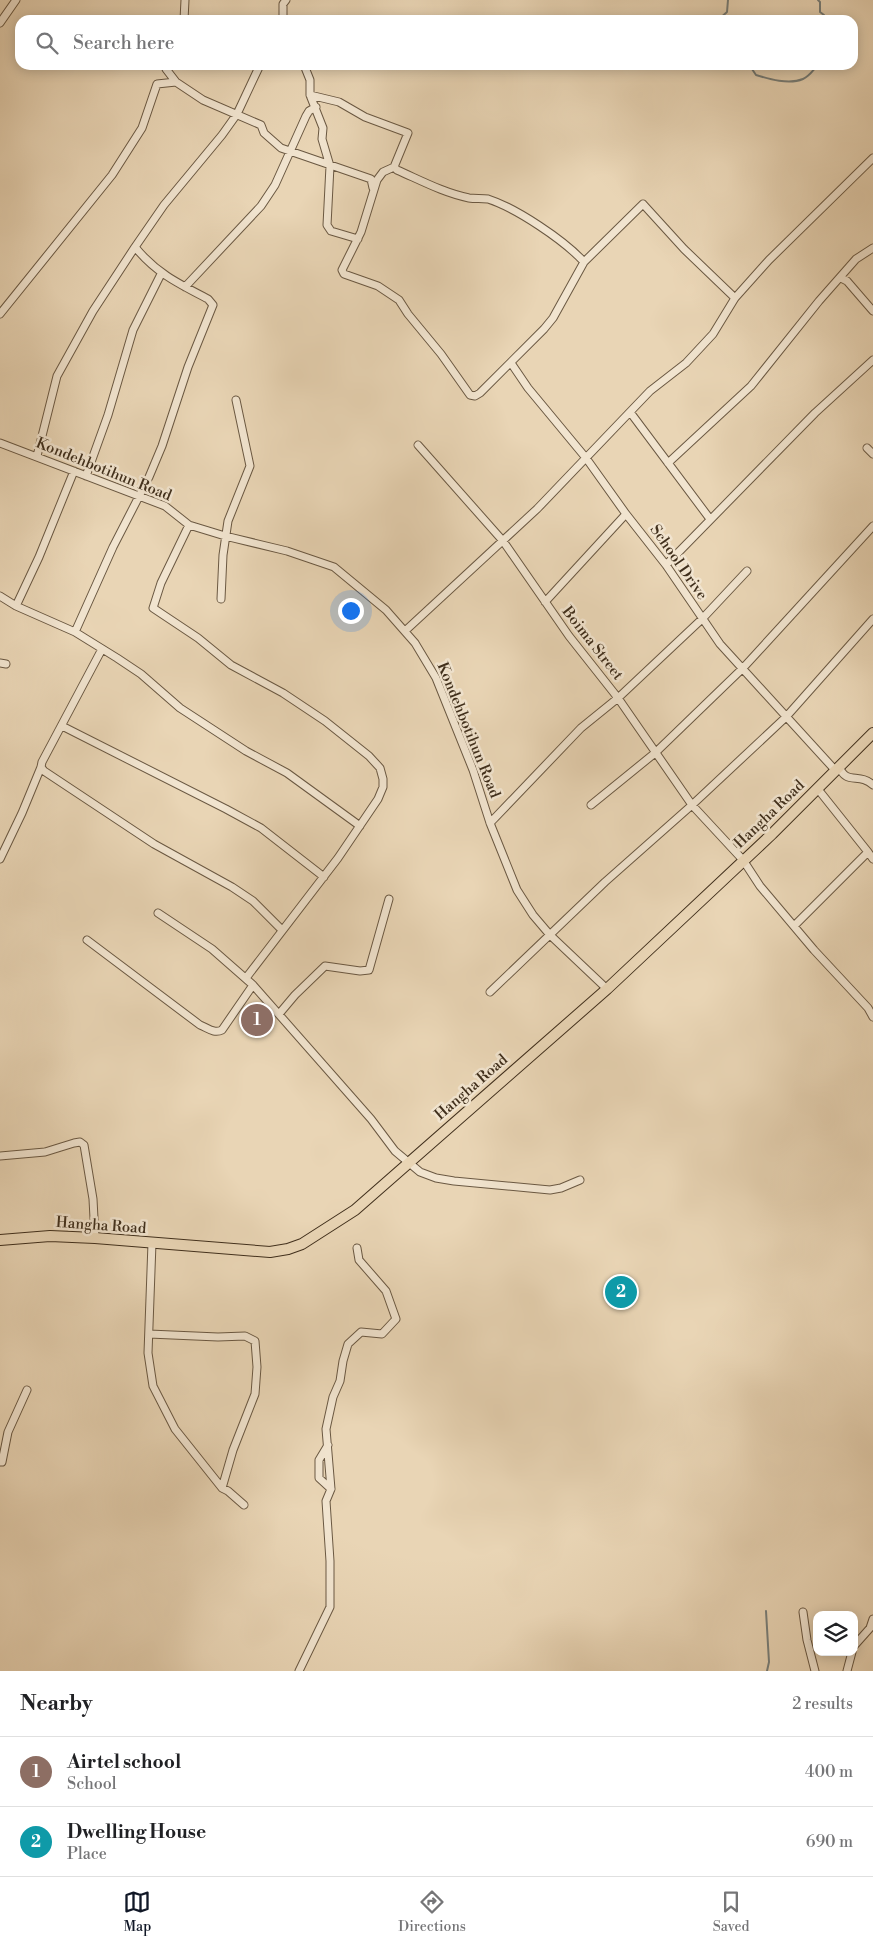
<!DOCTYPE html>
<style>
:root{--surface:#fff;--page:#f2f2f2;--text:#202124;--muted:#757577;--line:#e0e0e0;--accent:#111827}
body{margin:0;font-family:"Libre Bodoni",serif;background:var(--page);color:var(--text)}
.controls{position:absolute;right:15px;bottom:15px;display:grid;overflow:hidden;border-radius:10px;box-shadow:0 2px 12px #0003}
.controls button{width:45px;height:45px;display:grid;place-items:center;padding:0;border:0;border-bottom:1px solid var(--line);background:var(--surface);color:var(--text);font:25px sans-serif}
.you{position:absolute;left:350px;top:610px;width:18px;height:18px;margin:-12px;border:4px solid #fff;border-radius:50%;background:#1a73e8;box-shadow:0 0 0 8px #1a73e833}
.badge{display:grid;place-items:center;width:32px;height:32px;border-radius:50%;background:var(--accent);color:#fff;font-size:16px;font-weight:700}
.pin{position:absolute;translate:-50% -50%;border:2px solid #fff;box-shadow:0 1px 5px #0006}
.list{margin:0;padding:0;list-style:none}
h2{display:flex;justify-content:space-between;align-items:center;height:65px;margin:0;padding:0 20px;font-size:21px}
h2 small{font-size:16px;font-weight:400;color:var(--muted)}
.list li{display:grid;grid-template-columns:32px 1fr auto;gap:15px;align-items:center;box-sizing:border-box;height:70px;padding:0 20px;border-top:1px solid var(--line)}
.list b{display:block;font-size:19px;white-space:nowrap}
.list p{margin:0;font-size:16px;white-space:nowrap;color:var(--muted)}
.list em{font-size:16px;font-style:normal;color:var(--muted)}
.icon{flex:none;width:28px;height:28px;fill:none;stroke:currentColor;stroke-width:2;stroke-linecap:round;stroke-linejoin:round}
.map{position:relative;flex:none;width:873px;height:1671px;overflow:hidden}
.search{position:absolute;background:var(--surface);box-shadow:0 2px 12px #0003;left:15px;right:15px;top:15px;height:55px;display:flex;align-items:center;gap:12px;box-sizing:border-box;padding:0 18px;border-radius:15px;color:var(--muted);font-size:19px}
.sheet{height:205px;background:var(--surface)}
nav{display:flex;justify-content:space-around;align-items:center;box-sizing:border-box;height:70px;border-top:1px solid var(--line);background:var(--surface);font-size:14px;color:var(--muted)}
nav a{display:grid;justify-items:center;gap:2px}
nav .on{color:var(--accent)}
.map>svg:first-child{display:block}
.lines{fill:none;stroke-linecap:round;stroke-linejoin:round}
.stream{stroke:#787f7a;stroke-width:2}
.minor-casing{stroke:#6a5842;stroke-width:9}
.highway-casing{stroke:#402f1c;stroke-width:12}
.minor{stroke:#f1e4cf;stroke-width:7}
.highway{stroke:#e9d5b5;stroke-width:10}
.labels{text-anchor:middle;stroke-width:5;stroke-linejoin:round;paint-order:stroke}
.street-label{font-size:15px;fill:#402f1c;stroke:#f1e4cf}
</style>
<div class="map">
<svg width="873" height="1671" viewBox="0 0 873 1671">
<rect width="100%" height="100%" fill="#e9d5b5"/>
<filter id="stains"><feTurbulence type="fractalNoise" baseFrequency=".004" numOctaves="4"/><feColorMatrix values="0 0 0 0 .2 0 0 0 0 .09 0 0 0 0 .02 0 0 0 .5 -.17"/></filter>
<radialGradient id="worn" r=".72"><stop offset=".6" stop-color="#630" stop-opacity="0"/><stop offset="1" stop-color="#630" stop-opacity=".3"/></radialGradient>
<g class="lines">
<path class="stream" d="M818,0L820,2V12L824,15L825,20
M718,20L727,12L728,0
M752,65V69L756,75C769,79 789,85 803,79C810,76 813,70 818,65
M766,1611L769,1662L767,1671"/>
<g class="minor-casing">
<path id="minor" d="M184,20L185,0
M283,20V4L286,0
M0,23L16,0
M167,65L166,69L176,82
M304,65L310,80V95L323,128L322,139L330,166L327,225L331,231L358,239
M310,95L339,102L365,117L408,133L394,167L383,172L377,180L361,232L342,270L344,274L378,286L399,300L408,314L441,354L470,395L475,396L480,393L544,329L553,318L584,262L643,204L684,249L735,298
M394,167L397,170C420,180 444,193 469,198C475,199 482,198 488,199C516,208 564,240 584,262
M841,278L847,281L873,311
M185,287L261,206L275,185L306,116L309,111L316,107
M0,314L112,175L142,128L157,84L176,82L203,100L261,125L264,133L281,148L371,179L373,188
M511,363L528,388L586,458L626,514L666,565L720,644L835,770
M630,412L710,519
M0,443L165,506L189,525L225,536L287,551L334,567L386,610L415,643L436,678L473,770L490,823L517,890L533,915L550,935L607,989
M418,445L503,541L569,636L618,698L692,805L743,860L760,886L814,950L868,1008L873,1017
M867,448L873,454
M37,456L57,376L93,311L135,247L164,205L222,135L237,114L260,65
M668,463L751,386L819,301L856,259L873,248
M86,476L108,415L133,330L161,274
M189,525L161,583L153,608L198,638L231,665L283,693L325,721L369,756L380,768L383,779V787L378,799L338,858L246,978
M666,565L815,413L873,360
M0,596L16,606L75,632L117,658L141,674L180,708L246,751L287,773L360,826
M221,599L223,555L228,521L250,466L236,400
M545,602L626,514
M16,606L39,557L74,471
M405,631L537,509L650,391L686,363L713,334L735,298L769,260L873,158
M75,632L113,547L149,477L162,446L188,367L213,305L208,299C179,284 156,273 135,247
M0,663L6,664
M62,726L226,809L261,828L324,877
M839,766C846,786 859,772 873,785
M41,767L44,771L154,844L232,887L253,901L282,930
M817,788L868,852
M591,805L655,753L743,668L873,526
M490,823L581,728L618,698L702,619L747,571
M0,859L22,813L41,767L42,762L102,649
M158,913L212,949L253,985L371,1119L395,1151L420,1172L436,1178L454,1181L550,1190L561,1188L580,1180
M794,926L868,852L873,859
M87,940L200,1025C208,1028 214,1034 222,1030L253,985
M490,992L605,882L692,805L786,717L873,619
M279,1014L295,995L325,966L360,971L369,970L389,899
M0,1156L45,1152L74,1143L80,1142L84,1145L93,1199L95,1238
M152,1243L148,1353L153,1386L175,1429L222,1488L228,1491L244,1505
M149,1334L218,1337L245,1336L255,1341L257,1367L255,1394L233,1450L222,1488
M328,1445L319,1460V1478L331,1489
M0,1462H2L8,1432L27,1390
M803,1612L807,1640L815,1671
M854,1646L870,1628L873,1619
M299,1671L330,1607V1561L326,1501L331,1489L326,1429L333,1397L340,1381L343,1361L348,1344L361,1332L382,1334L396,1319L386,1291L359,1260L357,1248
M847,1671L852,1652"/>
</g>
<g class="highway-casing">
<path id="highway" d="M0,1240L50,1236L95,1238L270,1252L288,1249L302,1244L355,1210L607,989L772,834L873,733"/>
</g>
<use href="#minor" class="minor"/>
<use href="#highway" class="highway"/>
</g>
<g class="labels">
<g class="street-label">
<text transform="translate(104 469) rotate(22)" y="5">Kondehbotihun Road</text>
<text transform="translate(679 562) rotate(55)" y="5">School Drive</text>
<text transform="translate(593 643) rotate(52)" y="5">Boima Street</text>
<text transform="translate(469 730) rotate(68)" y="5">Kondehbotihun Road</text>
<text transform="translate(769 814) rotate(-44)" y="5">Hangha Road</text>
<text transform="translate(471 1087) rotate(-41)" y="5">Hangha Road</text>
<text transform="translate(101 1225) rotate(4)" y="5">Hangha Road</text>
</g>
</g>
<rect width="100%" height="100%" filter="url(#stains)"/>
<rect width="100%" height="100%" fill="url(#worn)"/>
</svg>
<div class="controls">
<button><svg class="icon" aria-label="layers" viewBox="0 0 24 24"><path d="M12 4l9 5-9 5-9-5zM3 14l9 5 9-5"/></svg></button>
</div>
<div class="you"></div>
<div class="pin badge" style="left:257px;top:1020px;background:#8d6e63">1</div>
<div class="pin badge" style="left:621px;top:1292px;background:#0f9aa8">2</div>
<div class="search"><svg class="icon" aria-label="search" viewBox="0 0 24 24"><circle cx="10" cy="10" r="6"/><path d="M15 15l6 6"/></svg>Search here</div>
</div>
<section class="sheet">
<h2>Nearby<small>2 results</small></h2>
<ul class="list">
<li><span class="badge" style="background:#8d6e63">1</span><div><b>Airtel school</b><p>School</p></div><em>400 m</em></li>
<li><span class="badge" style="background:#0f9aa8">2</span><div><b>Dwelling House</b><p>Place</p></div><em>690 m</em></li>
</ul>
</section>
<nav>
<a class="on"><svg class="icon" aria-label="map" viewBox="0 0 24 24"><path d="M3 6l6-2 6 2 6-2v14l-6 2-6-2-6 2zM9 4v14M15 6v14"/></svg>Map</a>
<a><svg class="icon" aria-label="directions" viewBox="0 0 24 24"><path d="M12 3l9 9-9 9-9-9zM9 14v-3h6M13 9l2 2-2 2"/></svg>Directions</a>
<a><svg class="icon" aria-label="saved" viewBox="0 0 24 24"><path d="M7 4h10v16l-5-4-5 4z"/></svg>Saved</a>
</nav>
